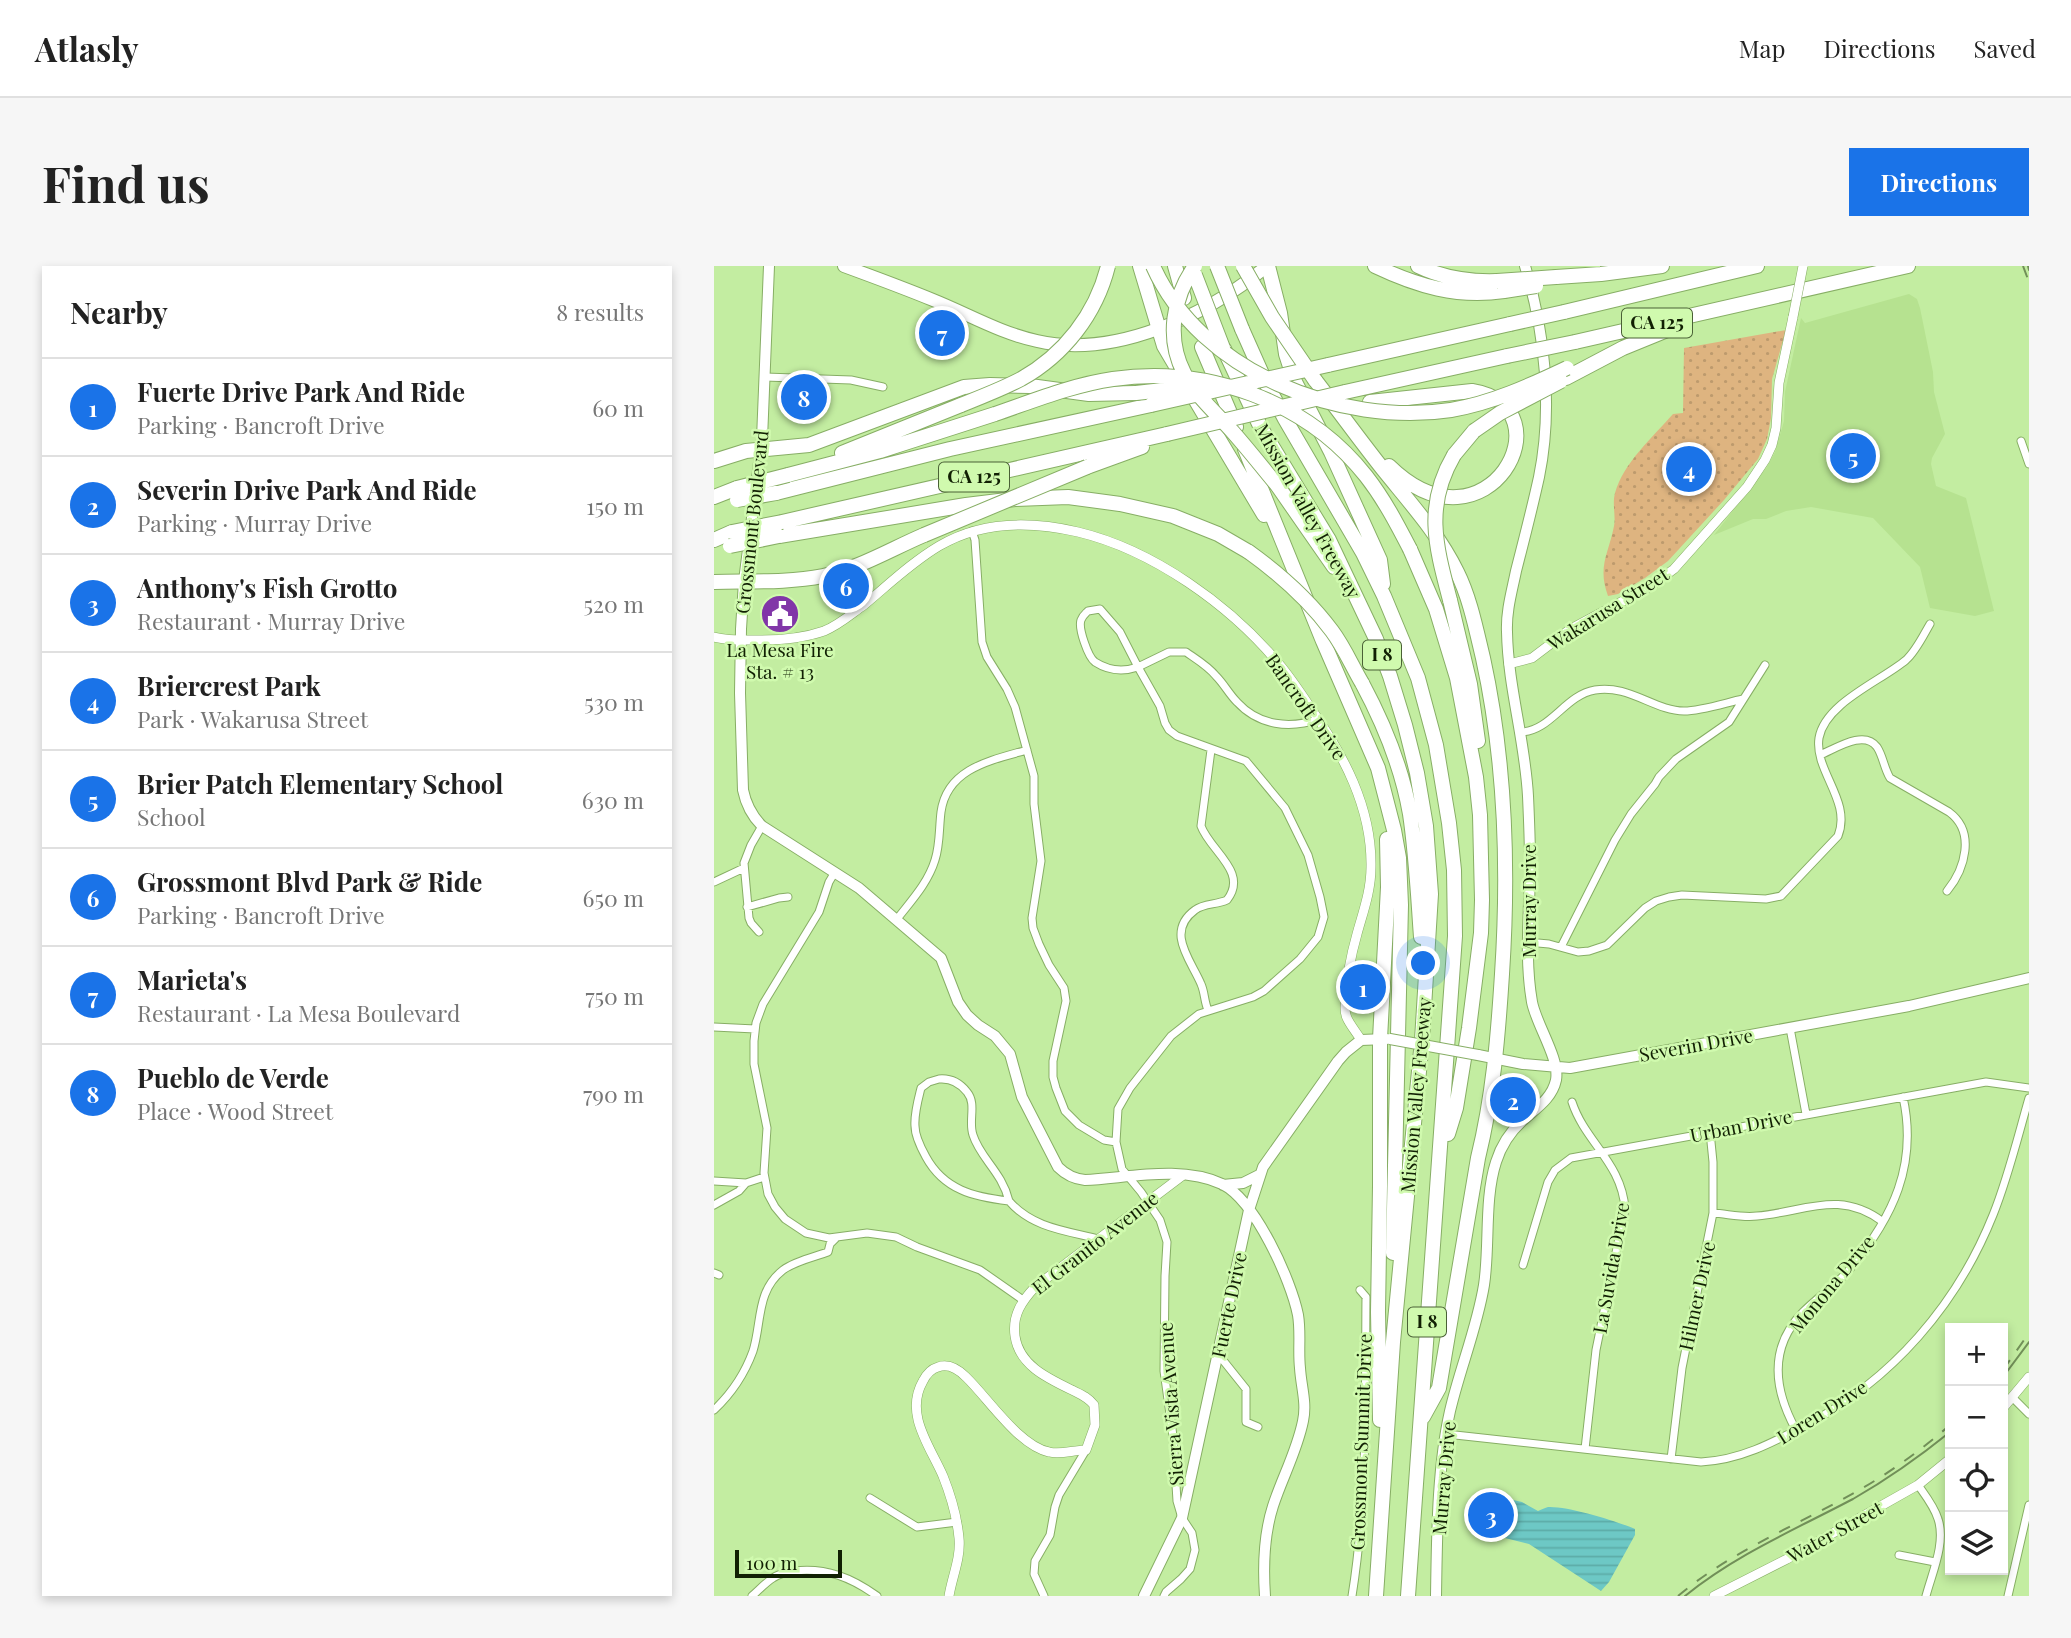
<!DOCTYPE html>
<meta charset="utf-8">
<style>
:root{--surface:#fff;--page:#f6f6f6;--text:#222;--muted:#767676;--line:#e0e0e0;--accent:#1a73e8}
body{margin:0;font-family:"Playfair Display",serif;background:var(--page);color:var(--text)}
.controls{position:absolute;right:21px;bottom:21px;display:grid;overflow:hidden;border-radius:0px;box-shadow:0 4px 10px #0003}
.controls button{width:63px;height:63px;display:grid;place-items:center;padding:0;border:0;border-bottom:2px solid var(--line);background:var(--surface);color:var(--text);font:35px sans-serif}
.scale{position:absolute;left:21px;bottom:18px;width:107px;box-sizing:border-box;padding-left:7px;border:4px solid #112003;border-top:0;font-size:19px;line-height:24px;white-space:nowrap;color:#112003;-webkit-text-stroke:5px #d0faae;paint-order:stroke}
.you{position:absolute;left:710px;top:698px;width:24px;height:24px;margin:-18px;border:5px solid #fff;border-radius:50%;background:#1a73e8;box-shadow:0 0 0 10px #1a73e833}
.badge{display:grid;place-items:center;width:46px;height:46px;border-radius:50%;background:var(--accent);color:#fff;font-size:23px;font-weight:700}
.pin{position:absolute;translate:-50% -50%;border:4px solid #fff;box-shadow:0 2px 7px #0006}
.list{margin:0;padding:0;list-style:none}
h2{display:flex;justify-content:space-between;align-items:center;height:91px;margin:0;padding:0 28px;font-size:30px}
h2 small{font-size:23px;font-weight:400;color:var(--muted)}
.list li{display:grid;grid-template-columns:46px 1fr auto;gap:21px;align-items:center;box-sizing:border-box;height:98px;padding:0 28px;border-top:2px solid var(--line)}
.list b{display:block;font-size:26px;white-space:nowrap}
.list p{margin:0;font-size:23px;white-space:nowrap;color:var(--muted)}
.list em{font-size:23px;font-style:normal;color:var(--muted)}
.icon{flex:none;width:38px;height:38px;fill:none;stroke:currentColor;stroke-width:2;stroke-linecap:round;stroke-linejoin:round}
.map{position:relative;flex:none;width:1315px;height:1330px;overflow:hidden;border-radius:0px}
header{display:flex;align-items:center;gap:42px;box-sizing:border-box;height:98px;padding:0 35px;background:var(--surface);border-bottom:2px solid var(--line)}
header strong{font-size:33px}
nav{display:flex;gap:38px;margin-inline-start:auto;font-size:24px}
.intro{display:flex;align-items:center;justify-content:space-between;box-sizing:border-box;height:168px;padding:0 42px}
h1{margin:0;font-size:49px}
.button{padding:18px 32px;border-radius:0px;background:var(--accent);color:#fff;font-size:24px;font-weight:700}
main{display:flex;gap:42px;padding:0 42px}
aside{flex:1;background:var(--surface);border-radius:0px;box-shadow:0 4px 10px #0003}
.map>svg:first-child{display:block}
.built{fill:#b6e290}
.park{fill:url(#park-dots)}
.water{fill:url(#water-rules)}
.lines{fill:none;stroke-linecap:round;stroke-linejoin:round}
.minor-casing{stroke:#87ae65;stroke-width:9}
.tertiary-casing{stroke:#87ae65;stroke-width:10}
.secondary-casing{stroke:#87ae65;stroke-width:12}
.primary-casing{stroke:#87ae65;stroke-width:14}
.motorway-casing{stroke:#87ae65;stroke-width:16}
.minor{stroke:#fff;stroke-width:7}
.tertiary{stroke:#fff;stroke-width:9}
.secondary{stroke:#fff;stroke-width:10}
.primary{stroke:#fff;stroke-width:12}
.motorway{stroke:#fff;stroke-width:14}
.tram{stroke:#718f58;stroke-width:2}
.rail{stroke:#718f58;stroke-width:2;stroke-dasharray:12 12;stroke-linecap:butt}
.tertiary-bridge-casing{stroke:#87ae65;stroke-width:10;stroke-linecap:butt}
.secondary-bridge-casing{stroke:#87ae65;stroke-width:12;stroke-linecap:butt}
.motorway-bridge-casing{stroke:#87ae65;stroke-width:16;stroke-linecap:butt}
.tertiary-bridge{stroke:#fff;stroke-width:9}
.secondary-bridge{stroke:#fff;stroke-width:10}
.motorway-bridge{stroke:#fff;stroke-width:14}
.labels{text-anchor:middle;stroke-width:5;stroke-linejoin:round;paint-order:stroke}
.shield{fill:#d0faae;stroke:#4a6136;stroke-width:2}
.shield-label{font-size:18px;font-weight:bold;fill:#112003}
.street-label{font-size:19px;fill:#112003;stroke:#d0faae}
.poi-label{font-size:19px;fill:#112003;stroke:#d0faae}
</style>
<header>
<strong>Atlasly</strong>
<nav><a>Map</a><a>Directions</a><a>Saved</a></nav>
</header>
<div class="intro"><h1>Find us</h1><a class="button">Directions</a></div>
<main>
<aside>
<h2>Nearby<small>8 results</small></h2>
<ul class="list">
<li><span class="badge">1</span><div><b>Fuerte Drive Park And Ride</b><p>Parking · Bancroft Drive</p></div><em>60 m</em></li>
<li><span class="badge">2</span><div><b>Severin Drive Park And Ride</b><p>Parking · Murray Drive</p></div><em>150 m</em></li>
<li><span class="badge">3</span><div><b>Anthony's Fish Grotto</b><p>Restaurant · Murray Drive</p></div><em>520 m</em></li>
<li><span class="badge">4</span><div><b>Briercrest Park</b><p>Park · Wakarusa Street</p></div><em>530 m</em></li>
<li><span class="badge">5</span><div><b>Brier Patch Elementary School</b><p>School</p></div><em>630 m</em></li>
<li><span class="badge">6</span><div><b>Grossmont Blvd Park &amp; Ride</b><p>Parking · Bancroft Drive</p></div><em>650 m</em></li>
<li><span class="badge">7</span><div><b>Marieta's</b><p>Restaurant · La Mesa Boulevard</p></div><em>750 m</em></li>
<li><span class="badge">8</span><div><b>Pueblo de Verde</b><p>Place · Wood Street</p></div><em>790 m</em></li>
</ul>
</aside>
<div class="map">
<svg width="1315" height="1330" viewBox="0 0 1315 1330">
<defs>
<pattern id="park-dots" width="8" height="8" patternUnits="userSpaceOnUse" patternTransform="scale(1.75)"><rect width="8" height="8" fill="#deb480"/><path d="M2 2h.1M6 6h.1" fill="none" stroke="#bd9a6d" stroke-width="1.8" stroke-linecap="round"/></pattern>
<pattern id="water-rules" width="6" height="5" patternUnits="userSpaceOnUse" patternTransform="scale(1.75)"><rect width="6" height="5" fill="#6dc8c5"/><path d="M0 2.5h6" fill="none" stroke="#5daca8"/></pattern>
</defs>
<rect width="100%" height="100%" fill="#c3eda1"/>
<path class="built" d="M1195,28L1203,33L1206,42L1219,106L1220,126L1231,168L1218,192L1217,198L1222,220L1252,232L1280,345L1261,350L1216,342L1206,301L1159,252L1097,241L1072,245L1052,253H1039L1000,269L1053,201L1061,186L1070,155L1071,126L1087,52L1091,57Z"/>
<path class="park" d="M1072,64L1058,113L1057,152L1053,173L1044,193L1010,234L954,295L931,312L904,328L894,330C883,300 895,287 900,260C902,250 898,238 901,227C909,197 939,171 959,148L969,147L970,82Z"/>
<path class="water" d="M795,1233L808,1236L824,1245C827,1244 830,1242 834,1241C854,1240 902,1255 921,1263V1269L895,1316L887,1325L815,1278L787,1271Z"/>
<g class="lines">
<g class="minor-casing">
<path id="minor" d="M51,111L137,114L169,121
M1307,175L1315,198
M258,265L261,274L268,376L273,391L293,423L301,441L320,510V538L327,595L318,652L319,662L325,678L335,699L350,722L352,735L339,795V811L342,822L351,845L365,859L390,874L402,876
M807,466C837,465 851,429 881,424C914,418 941,445 970,445C987,445 1011,437 1029,433
M1106,489C1121,483 1150,463 1163,481C1169,490 1170,502 1176,512L1235,546C1262,566 1251,603 1233,625
M121,606L115,616L105,646L49,738L42,757L40,775V798L53,862L50,907L54,928L61,941L71,953L92,967L115,972L153,967L182,971L203,981L266,1004L309,1034
M0,616L30,602
M33,641L65,632L74,631
M183,653C197,635 214,617 221,594C226,579 225,562 227,546C233,502 278,494 313,484
M45,666L37,657L35,652L30,597L37,579L48,560
M813,676L835,678L864,686L875,685L893,679L931,642L942,635L955,631L968,629L1052,633L1067,630L1124,570C1138,535 1100,505 1105,472C1111,437 1167,415 1192,394C1202,385 1209,370 1216,358
M847,681L901,574L917,548L941,518L945,511L962,493L1015,456L1051,399
M494,744C490,735 491,727 487,718C477,694 451,666 481,644C490,637 502,639 513,634C535,606 496,585 487,560L497,484
M0,761L41,763
M1076,762L1092,848
M225,813C237,812 246,817 253,826C263,838 254,855 259,869C266,892 288,906 295,935C260,931 230,924 212,891C207,882 201,870 201,860C200,848 204,834 207,822L215,816Z
M858,836C871,876 908,897 911,943L882,1084L871,1183
M0,915L32,917
M295,935C318,962 353,965 385,973
M0,939L25,925L32,917L50,911
M999,947C1014,948 1029,952 1043,950C1091,946 1125,923 1169,956
M809,999L834,916L841,904L857,892L1272,816L1315,822
M0,1007L5,1009
M504,1088L532,1123V1156L544,1161
M1298,1131L1315,1148
M0,1144C17,1128 31,1107 39,1085C48,1056 42,1025 69,1004C81,995 100,991 114,986L116,978L122,972
M1082,1164C1060,1124 1054,1082 1089,1046C1104,1031 1122,1019 1136,1003C1179,951 1204,899 1189,831
M732,1168L987,1196C1026,1194 1058,1177 1092,1159C1178,1114 1243,1039 1279,949C1294,912 1304,870 1315,832
M957,1193L968,1102L999,947V896L996,866
M1204,1219C1211,1229 1220,1240 1224,1253C1232,1277 1218,1307 1212,1330
M156,1232L203,1261L243,1256
M1185,1289L1221,1296
M38,1330C45,1324 51,1317 59,1312C66,1307 73,1306 80,1305C112,1301 138,1312 163,1330
M330,1330L320,1308L321,1295L336,1269L341,1241L345,1229L372,1184
M450,1330L452,1326L467,1313L476,1303L481,1284L478,1267L468,1252L463,1235L459,1170L450,1105L451,1010L453,976L446,954L427,926L408,903L402,876L404,843L416,822L457,770L485,748L539,731L550,725L586,693L604,671L610,651L606,631L594,589L571,542L532,495L463,470L455,464L451,457L446,440L424,401C409,406 395,405 381,396C374,391 364,362 367,354C369,349 371,348 374,345L386,343L406,366L424,401L455,386H472C482,393 494,400 502,410C510,418 515,428 523,436C545,460 576,463 605,453
M638,1330C654,1231 651,1130 652,1031L646,1024
M1294,1330L1315,1239"/>
</g>
<g class="tertiary-casing">
<path id="tertiary" d="M0,371C16,375 31,374 47,374C69,374 90,372 110,365C125,359 137,348 150,339C174,319 198,296 225,280C267,255 317,255 364,266C439,284 516,339 565,398C576,411 586,426 596,441C629,488 658,541 657,601C657,625 649,646 643,668C637,689 633,709 632,731C631,737 630,746 633,752C636,759 643,767 647,774
M795,398L818,392L855,364L937,320L960,303L1033,221L1051,194L1058,179L1062,162L1065,117L1079,51
M1289,1142L1315,1111
M235,1330C238,1311 247,1292 245,1272C243,1251 237,1230 229,1210C216,1180 190,1148 209,1115C212,1109 217,1103 224,1101C235,1097 244,1103 252,1111C274,1132 305,1180 335,1186C347,1189 359,1184 372,1184L381,1159L380,1139C374,1131 366,1128 358,1124C333,1112 305,1099 301,1070C298,1049 308,1035 321,1021L468,910
M1000,1330L1073,1293L1204,1219L1236,1193"/>
</g>
<g class="secondary-casing">
<path id="secondary" d="M55,0L48,173L30,315L27,363L26,427L29,524C32,539 38,550 48,560L145,622L227,692L244,736L253,749L264,759L281,770L296,788L308,831L344,901C352,909 360,913 371,914C414,912 467,899 508,918C541,934 577,1014 584,1049C587,1067 584,1084 586,1102C587,1120 593,1137 589,1155C583,1185 568,1212 559,1240C550,1268 549,1301 551,1330
M764,789L809,798L856,802L1195,740L1315,712
M509,919L529,917L545,909
M430,1330L468,1252L535,944L549,901L624,795L632,786L647,774L672,773
M722,1330C723,1271 723,1203 736,1145C746,1102 763,1062 770,1019C776,980 770,933 782,896C787,880 796,866 808,855C821,843 838,833 842,814C846,793 822,758 818,736C810,690 816,644 816,598C816,576 815,552 814,530C811,474 794,421 793,366C792,345 798,325 802,305C810,274 818,243 825,211C839,143 831,66 811,0"/>
</g>
<g class="primary-casing">
<path id="primary" d="M130,0C160,11 190,22 219,34C254,48 286,67 323,75C401,93 493,49 553,0"/>
</g>
<g class="motorway-casing">
<path id="motorway" d="M426,0L450,80L466,107
M461,0L470,32
M554,0L566,47L572,88L581,116L617,186L666,294L669,318
M661,0C703,20 743,32 790,25
M704,0C729,12 755,16 783,15
M842,11L887,8L948,0
M850,46L1043,0
M528,63L552,117L571,153L649,287L670,330L704,412L722,479L735,557L740,604L741,670L694,1330
M861,76L1194,0
M488,81L522,161
M510,83L547,162L615,274L662,373L676,410L691,459L703,507L712,560L717,628L708,774L679,1076L662,1330
M614,99L796,58
M852,112L909,82L958,62
M601,114C625,145 648,177 672,207C698,239 725,269 743,306C756,332 762,363 769,392C792,497 795,602 788,708C784,771 779,831 764,892L725,1122L709,1151
M631,126L793,90
M478,128L550,249
M656,136L758,125C857,141 773,296 675,200
M531,183L609,375L664,502L680,564L685,592L687,639L679,987
M128,187L247,139
M740,189L760,165
M0,195L32,185L95,179L250,121L276,119L316,120L375,128L422,127
M373,201L428,181
M74,209L166,185L281,148
M563,219L620,301
M62,227L236,183L437,139
M0,231L23,222
M68,256L453,168
M65,270L252,239L301,233L354,231L406,238L459,250L504,268L535,286
M0,274L18,266
M696,283L722,343L743,412L762,511L766,549L768,634L767,667L755,762L742,842L734,868
M0,316C36,315 74,317 109,310C144,303 177,283 210,269
M736,334L756,418L764,475
M648,417C670,458 688,502 696,548C702,588 704,630 707,671
M666,1154L664,1046L666,920V773L674,621L673,573"/>
</g>
<use href="#minor" class="minor"/>
<use href="#tertiary" class="tertiary"/>
<use href="#secondary" class="secondary"/>
<use href="#primary" class="primary"/>
<use href="#motorway" class="motorway"/>
<path class="tram" d="M1314,0L1315,4
M1289,1111L1315,1076
M971,1330C1021,1289 1082,1263 1139,1233C1174,1213 1205,1191 1236,1166"/>
<path class="rail" d="M1309,0L1315,16
M1289,1104L1315,1067
M964,1330C1016,1286 1081,1260 1140,1227C1174,1208 1206,1185 1236,1159"/>
<g class="tertiary-bridge-casing">
<path id="tertiary-bridge" d="M1079,51L1089,0"/>
</g>
<g class="secondary-bridge-casing">
<path id="secondary-bridge" d="M676,773L764,789"/>
</g>
<g class="motorway-bridge-casing">
<path id="motorway-bridge" d="M439,0C486,106 627,161 737,144C778,137 815,120 853,102
M481,0C459,31 452,72 470,107C481,129 502,147 518,165C534,183 548,201 563,219
M503,0L528,63
M529,0L558,51L601,114
M481,9L509,82
M783,15L842,11
M790,25L822,20
M796,58L850,46
M793,90L861,76
M422,127L485,120
M247,139C267,131 288,123 307,113C350,89 382,48 394,0
M437,139L614,99
M281,148C319,135 358,119 399,113C492,99 593,135 652,210C670,233 683,258 696,283
M760,165L786,147L847,115
M453,168L631,126
M23,222L74,209
M23,234L62,227
M18,266L68,256
M210,269L373,201
M16,280L65,270
M535,286C567,309 595,334 618,365C630,381 638,400 648,417
M736,334C722,281 710,240 740,189"/>
</g>
<use href="#tertiary-bridge" class="tertiary-bridge"/>
<use href="#secondary-bridge" class="secondary-bridge"/>
<use href="#motorway-bridge" class="motorway-bridge"/>
</g>
<defs>
<g id="civic-disc" transform="scale(2.0125)"><circle r="9.5" fill="#8136a8" stroke="#d0faae"/><path d="M-.6-6.5H3V-4.5H.6V-3L4-1V1h2V6H-6V1h2V-1L-.6-3ZM-1.2 2.5V6h2.4V2.5Z" fill="#fff"/></g>
</defs>
<g fill-rule="evenodd">
<use href="#civic-disc" x="66" y="348"/>
</g>
<g class="labels">
<g class="shield">
<rect x="908" y="42.5" width="70" height="29" rx="5"/>
<rect x="225" y="196.5" width="70" height="29" rx="5"/>
<rect x="649" y="374.5" width="38" height="29" rx="5"/>
<rect x="694" y="1041.5" width="38" height="29" rx="5"/>
</g>
<g class="shield-label">
<text x="943" y="63">CA 125</text>
<text x="260" y="217">CA 125</text>
<text x="668" y="395">I 8</text>
<text x="713" y="1062">I 8</text>
</g>
<g class="street-label">
<text transform="translate(594 245) rotate(61)" y="7">Mission Valley Freeway</text>
<text transform="translate(38 256) rotate(-84)" y="7">Grossmont Boulevard</text>
<text transform="translate(894 343) rotate(-32)" y="7">Wakarusa Street</text>
<text transform="translate(592 441) rotate(55)" y="7">Bancroft Drive</text>
<text transform="translate(815 635) rotate(-90)" y="7">Murray Drive</text>
<text transform="translate(982 779) rotate(-10)" y="7">Severin Drive</text>
<text transform="translate(702 829) rotate(-85)" y="7">Mission Valley Freeway</text>
<text transform="translate(1027 860) rotate(-11)" y="7">Urban Drive</text>
<text transform="translate(381 977) rotate(-38)" y="7">El Granito Avenue</text>
<text transform="translate(897 1002) rotate(-80)" y="7">La Suvida Drive</text>
<text transform="translate(1118 1018) rotate(-50)" y="7">Monona Drive</text>
<text transform="translate(983 1030) rotate(-78)" y="7">Hilmer Drive</text>
<text transform="translate(515 1039) rotate(-78)" y="7">Fuerte Drive</text>
<text transform="translate(457 1138) rotate(-94)" y="7">Sierra Vista Avenue</text>
<text transform="translate(1108 1146) rotate(-32)" y="7">Loren Drive</text>
<text transform="translate(647 1176) rotate(-88)" y="7">Grossmont Summit Drive</text>
<text transform="translate(730 1212) rotate(-85)" y="7">Murray Drive</text>
<text transform="translate(1121 1266) rotate(-29)" y="7">Water Street</text>
</g>
<g class="poi-label">
<text x="66" y="391">La Mesa Fire<tspan x="66" dy="22">Sta. # 13</tspan></text>
</g>
</g>
</svg>
<div class="controls">
<button>+</button>
<button>−</button>
<button><svg class="icon" aria-label="locate" viewBox="0 0 24 24"><circle cx="12" cy="12" r="6"/><path d="M12 2v4M12 18v4M2 12h4M18 12h4"/></svg></button>
<button><svg class="icon" aria-label="layers" viewBox="0 0 24 24"><path d="M12 4l9 5-9 5-9-5zM3 14l9 5 9-5"/></svg></button>
</div>
<div class="scale">100 m</div>
<div class="you"></div>
<div class="pin badge" style="left:649px;top:721px">1</div>
<div class="pin badge" style="left:799px;top:834px">2</div>
<div class="pin badge" style="left:777px;top:1249px">3</div>
<div class="pin badge" style="left:975px;top:203px">4</div>
<div class="pin badge" style="left:1139px;top:190px">5</div>
<div class="pin badge" style="left:132px;top:320px">6</div>
<div class="pin badge" style="left:228px;top:67px">7</div>
<div class="pin badge" style="left:90px;top:131px">8</div>
</div>
</main>
